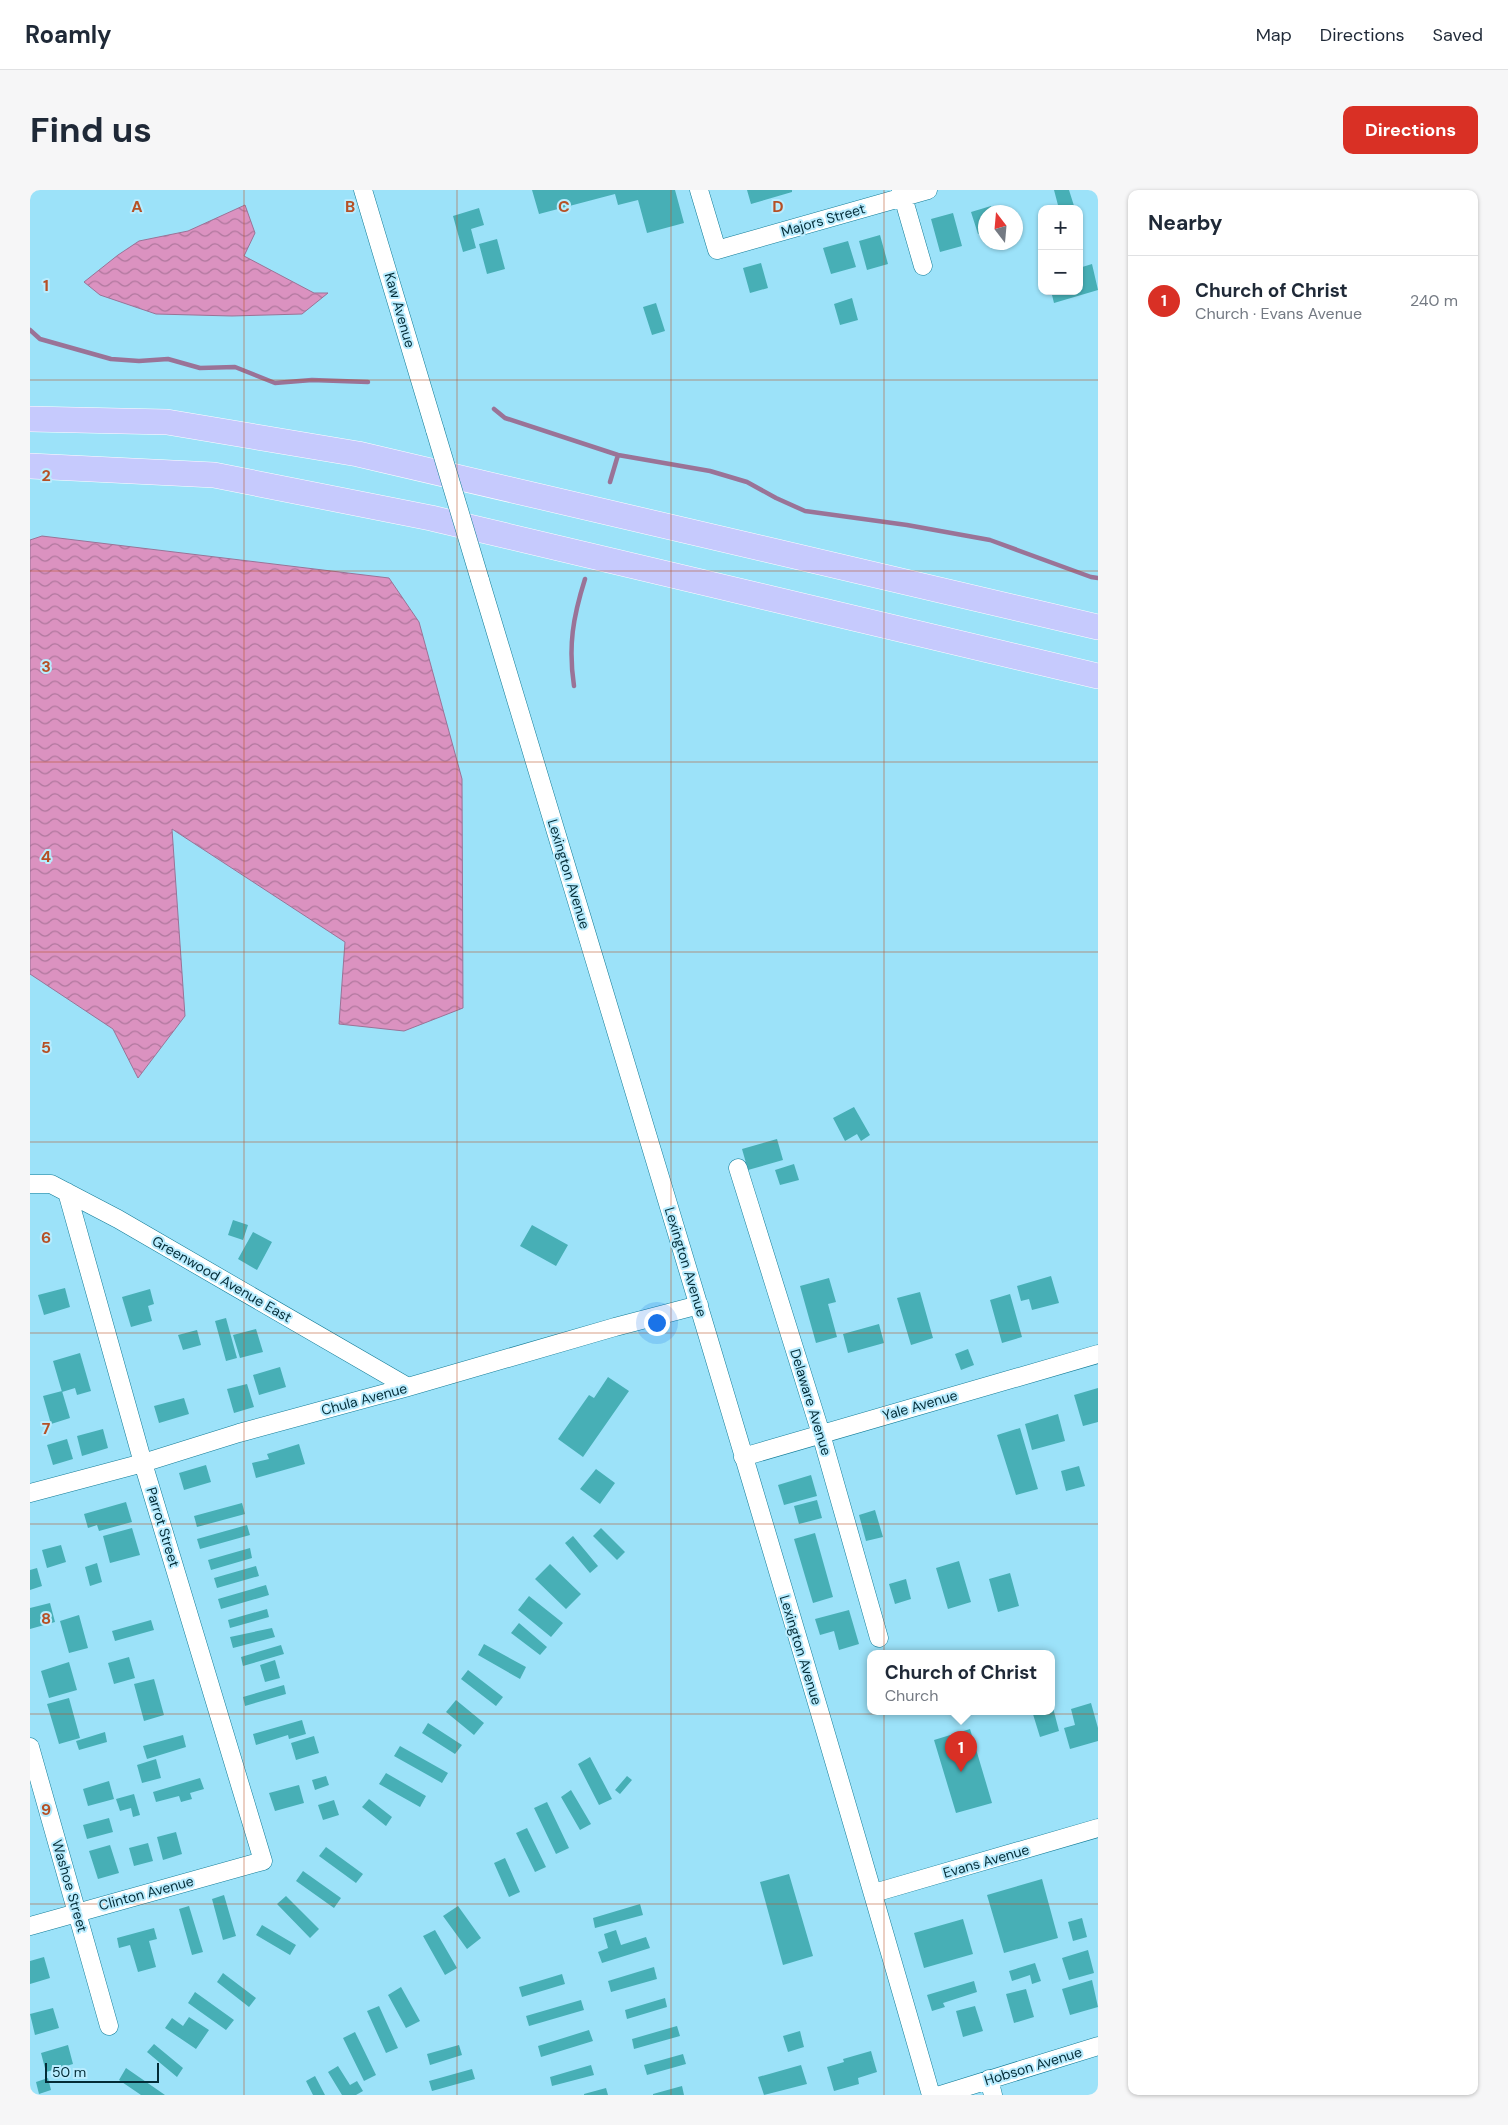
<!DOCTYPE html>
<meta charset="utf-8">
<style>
:root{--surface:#fff;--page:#f6f6f7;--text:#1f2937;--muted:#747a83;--line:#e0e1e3;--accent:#d93025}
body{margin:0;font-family:"DM Sans",sans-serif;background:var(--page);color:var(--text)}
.controls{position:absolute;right:15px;top:15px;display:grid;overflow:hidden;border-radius:10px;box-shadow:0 1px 4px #0004}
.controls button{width:45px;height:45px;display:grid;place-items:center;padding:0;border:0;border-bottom:1px solid var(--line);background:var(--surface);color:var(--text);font:25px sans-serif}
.compass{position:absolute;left:948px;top:15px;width:45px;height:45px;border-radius:50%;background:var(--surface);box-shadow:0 1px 4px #0004;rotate:344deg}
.scale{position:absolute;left:15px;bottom:12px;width:114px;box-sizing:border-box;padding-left:5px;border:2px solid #032c37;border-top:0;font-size:14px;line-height:18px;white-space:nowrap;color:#032c37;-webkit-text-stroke:4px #b9ecfe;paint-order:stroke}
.you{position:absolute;left:626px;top:1132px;width:18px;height:18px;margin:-12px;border:4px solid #fff;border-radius:50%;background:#1a73e8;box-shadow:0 0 0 8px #1a73e833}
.badge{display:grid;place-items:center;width:32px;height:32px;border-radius:50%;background:var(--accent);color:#fff;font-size:16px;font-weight:700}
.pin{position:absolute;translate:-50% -41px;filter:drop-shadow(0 1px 2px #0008)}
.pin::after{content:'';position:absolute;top:26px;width:18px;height:15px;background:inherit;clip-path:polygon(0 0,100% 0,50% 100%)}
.popup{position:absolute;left:837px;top:1460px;width:188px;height:65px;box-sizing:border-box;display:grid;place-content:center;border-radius:10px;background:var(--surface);filter:drop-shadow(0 1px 4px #0005);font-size:16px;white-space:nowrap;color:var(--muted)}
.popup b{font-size:19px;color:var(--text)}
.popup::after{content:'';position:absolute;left:50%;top:100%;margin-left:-10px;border:10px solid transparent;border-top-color:var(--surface)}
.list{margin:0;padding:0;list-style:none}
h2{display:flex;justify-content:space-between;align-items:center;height:65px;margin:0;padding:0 20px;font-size:21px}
h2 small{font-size:16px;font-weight:400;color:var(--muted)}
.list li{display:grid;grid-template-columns:32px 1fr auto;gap:15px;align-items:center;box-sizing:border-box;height:90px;padding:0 20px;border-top:1px solid var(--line)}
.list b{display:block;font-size:19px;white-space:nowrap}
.list p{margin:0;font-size:16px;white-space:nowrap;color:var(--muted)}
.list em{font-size:16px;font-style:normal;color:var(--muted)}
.map{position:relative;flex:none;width:1068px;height:1905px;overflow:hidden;border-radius:10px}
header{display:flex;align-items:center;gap:30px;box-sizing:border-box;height:70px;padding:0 25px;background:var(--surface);border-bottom:1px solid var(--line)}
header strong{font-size:24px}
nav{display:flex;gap:28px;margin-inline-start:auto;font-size:18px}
.intro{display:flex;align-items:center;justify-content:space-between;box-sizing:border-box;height:120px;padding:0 30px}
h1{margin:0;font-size:35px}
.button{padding:12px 22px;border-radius:10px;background:var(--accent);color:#fff;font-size:18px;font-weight:700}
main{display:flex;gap:30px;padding:0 30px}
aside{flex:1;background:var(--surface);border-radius:10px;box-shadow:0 1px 4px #0004}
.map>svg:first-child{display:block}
.water{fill:url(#water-waves);stroke:#9a7397}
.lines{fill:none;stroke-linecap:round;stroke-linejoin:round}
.stream{stroke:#9a7397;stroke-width:4.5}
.building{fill:#47afb6}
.minor-casing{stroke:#117b96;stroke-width:19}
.highway-casing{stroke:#fff;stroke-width:26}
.minor{stroke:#fff;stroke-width:18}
.highway{stroke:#c6cafd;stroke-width:25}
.minor-bridge-casing{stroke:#117b96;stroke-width:19;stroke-linecap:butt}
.minor-bridge{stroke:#fff;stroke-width:18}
.grid{fill:none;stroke:#b65025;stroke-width:1;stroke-opacity:0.55}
.labels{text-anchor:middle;stroke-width:4;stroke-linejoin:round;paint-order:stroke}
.street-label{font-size:14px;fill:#032c37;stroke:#b9ecfe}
.grid-label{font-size:16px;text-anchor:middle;font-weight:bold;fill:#b65025;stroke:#b9ecfe;stroke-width:4;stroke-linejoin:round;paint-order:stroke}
</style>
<header>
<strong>Roamly</strong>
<nav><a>Map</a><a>Directions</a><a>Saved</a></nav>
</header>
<div class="intro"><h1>Find us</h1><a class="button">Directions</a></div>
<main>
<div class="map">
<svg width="1068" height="1905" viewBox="0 0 1068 1905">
<defs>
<pattern id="water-waves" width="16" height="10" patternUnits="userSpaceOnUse" patternTransform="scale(1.25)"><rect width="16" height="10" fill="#db92c0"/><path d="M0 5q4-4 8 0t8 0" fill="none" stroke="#af779d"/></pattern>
</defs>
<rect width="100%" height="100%" fill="#9ce2f9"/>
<path class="water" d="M215,15L225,43L214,66L284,103H298L272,124L202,126L126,124L70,105L54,92L88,65L109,51L158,41Z
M12,346L359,388L389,432L432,589L433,818L374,841L309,834L315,752L142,639L155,826L108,888L83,839L0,784V350Z"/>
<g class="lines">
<path class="stream" d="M0,140L10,149L81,169L109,171L138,169L170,178L205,177L245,193L282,190L338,192
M464,219L475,228L588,265L680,281L717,292L746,308L775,321L877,335L960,350L1061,387L1068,388
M580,292L588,265
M544,496C538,456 543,427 555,389"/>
</g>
<path class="building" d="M502,0H645L654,33L617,43L608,10L588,15L585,4L509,24Z
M717,0H762V2L721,14Z
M1024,0H1039L1045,19H1029Z
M961,16L963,22H956V42L948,44L941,22Z
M449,18L454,35L441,39L446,58L433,62L423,26Z
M923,23L932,56L910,62L901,29Z
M850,45L858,74L837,80L829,51Z
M467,49L475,79L457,84L449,54Z
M818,51L826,77L801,84L793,58Z
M731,73L738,98L720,103L713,78Z
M1062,74L1068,100L1024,113L1021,101H1049V78Z
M822,108L828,130L810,135L804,114Z
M626,113L635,141L622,145L613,117Z
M824,917L840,945L831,951L827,944L815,951L803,928Z
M747,949L753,970L718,980L712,959Z
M764,974L769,990L750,995L745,980Z
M203,1030L218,1035L213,1050L198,1045Z
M502,1035L538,1055L526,1076L490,1056Z
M223,1042L242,1052L227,1080L208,1069Z
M1021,1086L1029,1113L1002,1120L999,1109L991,1111L987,1096Z
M799,1088L806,1112L798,1114L807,1147L786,1153L770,1096Z
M35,1098L40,1117L14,1125L8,1105Z
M120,1099L124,1114L118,1116L122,1131L101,1137L92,1107Z
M890,1102L903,1148L881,1155L867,1108Z
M980,1104L992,1147L972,1153L960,1110Z
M196,1128L207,1168L196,1171L185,1131Z
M849,1134L854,1153L818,1163L813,1144Z
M226,1139L233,1162L210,1168L203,1145Z
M167,1140L171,1155L153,1160L148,1145Z
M938,1159L944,1175L931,1180L925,1164Z
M50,1163L61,1201L47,1205L45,1198L32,1202L23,1171Z
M250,1177L256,1197L229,1205L223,1185Z
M578,1187L599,1201L553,1267L528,1249L559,1205L564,1208Z
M217,1194L224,1217L204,1223L197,1199Z
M1068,1198V1232L1053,1236L1044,1205Z
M32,1201L40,1228L21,1234L13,1206Z
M154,1208L159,1224L129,1233L124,1216Z
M1028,1224L1035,1251L1002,1260L995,1234Z
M990,1238L1008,1299L986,1305L967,1245Z
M73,1239L78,1258L52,1266L47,1246Z
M37,1249L43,1269L23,1275L17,1255Z
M269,1254L275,1274L226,1288L222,1273L239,1269L237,1264Z
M176,1275L181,1292L154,1300L149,1283Z
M1049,1276L1055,1296L1036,1301L1031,1281Z
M566,1279L585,1293L570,1314L550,1299Z
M781,1285L787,1306L754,1315L748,1295Z
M787,1310L792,1328L769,1334L764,1316Z
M96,1312L102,1332L69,1341L67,1335L58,1338L54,1324Z
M212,1313L215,1324L167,1337L164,1326Z
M845,1320L853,1347L836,1351L829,1325Z
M217,1335L220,1345L170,1359L167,1349Z
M102,1338L110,1365L80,1373L73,1346Z
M571,1338L595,1362L587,1370L563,1346Z
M785,1343L803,1407L783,1413L764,1349Z
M543,1346L568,1376L560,1383L535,1353Z
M31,1355L36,1372L17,1378L12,1360Z
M220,1358L222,1368L181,1380L178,1370Z
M929,1371L941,1412L918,1419L906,1378Z
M67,1373L72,1392L60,1396L55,1377Z
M520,1374L551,1404L536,1419L505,1389Z
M226,1376L229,1386L187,1398L184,1388Z
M7,1378L12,1396L0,1400V1380Z
M980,1383L989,1416L968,1422L959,1389Z
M876,1389L881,1409L865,1414L859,1394Z
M236,1395L239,1405L191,1419L188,1409Z
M499,1406L533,1433L521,1447L488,1420Z
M20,1413L25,1432L0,1439V1418Z
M237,1419L239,1427L200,1438L198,1430Z
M819,1420L829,1454L809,1460L804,1441L790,1445L785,1429Z
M49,1425L58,1458L39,1463L30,1431Z
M121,1430L124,1440L85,1451L82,1441Z
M489,1433L517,1457L510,1465L481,1443Z
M242,1438L245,1447L203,1458L200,1447Z
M454,1454L496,1477L490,1489L448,1465Z
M251,1455L254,1464L213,1476L211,1467Z
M99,1467L105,1488L84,1494L78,1473Z
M245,1470L250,1488L235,1492L230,1475Z
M39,1472L47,1500L19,1508L11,1481Z
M438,1480L473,1507L466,1516L431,1489Z
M124,1489L134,1525L114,1531L104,1494Z
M254,1495L256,1504L215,1516L213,1507Z
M39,1508L50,1548L29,1554L17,1514Z
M426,1510L454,1533L444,1545L416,1522Z
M1061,1513L1068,1538V1551L1040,1559L1034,1538L1045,1535L1041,1519Z
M1022,1514L1029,1541L1010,1547L1002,1521H1021Z
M272,1530L276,1544L259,1549L258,1545L226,1555L223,1544Z
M398,1533L432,1555L425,1564L392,1543Z
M940,1539L962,1613L926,1623L904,1550Z
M75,1542L77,1552L49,1560L46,1551Z
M153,1545L156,1557L117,1569L113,1556Z
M284,1546L289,1563L266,1570L261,1553Z
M370,1556L418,1583L412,1593L364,1566Z
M560,1567L582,1609L569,1615L548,1574Z
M126,1569L131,1588L112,1593L107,1575Z
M356,1583L396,1606L390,1617L349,1594Z
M296,1586L299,1595L285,1600L282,1590Z
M597,1586L602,1590L590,1604L585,1600Z
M170,1588L174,1599L160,1603L162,1609L151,1612L149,1606L126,1612L123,1602Z
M79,1591L84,1609L58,1616L53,1599Z
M269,1595L274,1613L245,1621L239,1603Z
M541,1600L561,1634L550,1640L531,1607Z
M104,1604L110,1625L103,1627L101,1618L90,1621L86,1609Z
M339,1609L362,1627L356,1636L332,1617Z
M304,1610L309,1625L293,1630L288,1615Z
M517,1612L539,1658L526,1664L504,1618Z
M79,1628L83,1642L57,1649L53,1635Z
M497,1638L516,1677L505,1682L486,1643Z
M146,1642L152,1664L133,1670L127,1647Z
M118,1653L123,1671L104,1676L99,1658Z
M80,1655L89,1683L68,1689L59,1661Z
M296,1657L333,1684L326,1693L289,1666Z
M475,1668L490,1702L479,1707L464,1673Z
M273,1681L311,1708L304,1718L266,1691Z
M759,1684L783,1766L753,1775L730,1692Z
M1012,1689L1028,1748L974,1763L957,1705Z
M194,1705L206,1746L193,1750L182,1709Z
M256,1706L289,1739L280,1748L247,1714Z
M610,1714L613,1725L565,1738L563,1728Z
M159,1716L173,1762L162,1765L149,1719Z
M428,1716L451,1748L437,1759L413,1726Z
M1052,1728L1057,1747L1043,1751L1038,1732Z
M933,1729L943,1764L894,1778L884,1743Z
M232,1735L266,1755L260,1765L226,1745Z
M124,1738L127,1749L119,1751L126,1777L108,1782L100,1755L89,1758L87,1748Z
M405,1740L427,1778L415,1785L393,1746Z
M586,1740L591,1755L616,1747L620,1758L572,1773L568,1762L578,1758L574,1744Z
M1058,1760L1064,1783L1039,1790L1032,1768Z
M14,1767L20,1788L0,1794V1771Z
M1005,1773L1011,1791L1002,1794L1000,1785L982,1791L979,1781Z
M624,1777L627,1789L581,1802L578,1791Z
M193,1783L226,1808L219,1817L187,1792Z
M532,1784L535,1794L492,1807L489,1797Z
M1062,1790L1068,1817L1040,1825L1032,1799Z
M944,1791L947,1802L913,1813L915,1817L902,1821L897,1805Z
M371,1797L390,1831L376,1838L358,1805Z
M996,1799L1004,1827L984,1833L976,1804Z
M165,1802L204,1830L196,1840L158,1813Z
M635,1808L637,1817L597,1829L595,1820Z
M551,1810L554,1820L499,1836L496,1826Z
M349,1816L368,1858L356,1863L337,1821Z
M945,1816L953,1841L933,1847L926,1821Z
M23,1818L29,1838L5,1845L0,1824Z
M159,1827L179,1840L166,1859L135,1838L142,1828L153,1836Z
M647,1836L650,1846L604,1859L602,1849Z
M559,1840L563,1851L511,1867L508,1856Z
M770,1841L774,1857L758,1862L753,1846Z
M325,1842L346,1885L334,1891L313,1848Z
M124,1854L153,1878L147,1887L117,1862Z
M38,1855L43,1874L16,1882L11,1863Z
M429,1855L432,1865L400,1875L397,1864Z
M841,1861L847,1882L828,1888L829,1894L804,1901L797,1877L814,1872L813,1869Z
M653,1864L656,1874L617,1885L614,1875Z
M561,1875L564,1885L522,1896L520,1887Z
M771,1875L777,1894L734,1905L728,1887Z
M308,1876L320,1895L327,1891L333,1901L326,1905H312L298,1882Z
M96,1878L135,1905H111L89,1890Z
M442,1879L445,1889L402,1901L399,1891Z
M285,1886L295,1905H283L276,1891Z
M18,1888L21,1900L9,1904L6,1892Z
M652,1896L654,1905H623V1904Z
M576,1898L578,1905H554V1904Z"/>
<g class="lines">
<g class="minor-casing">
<path id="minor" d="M333,0L405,240
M669,0L687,60L898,0
M871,0L893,76
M450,390C602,895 756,1399 901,1905
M708,978L791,1244L849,1448
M0,994H21L88,1029L378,1197
M713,1267L1068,1164
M0,1303L113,1273L209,1243L378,1197L585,1137L669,1115
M0,1557L79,1836
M844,1703L1068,1638
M0,1736L233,1671L113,1273L37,1002
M959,1889L963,1905
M910,1905L1068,1856"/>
</g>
<g class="highway-casing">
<path id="highway" d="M0,229L137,232L328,264L1068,437
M0,276L184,285L401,328L1068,486"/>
</g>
<use href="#minor" class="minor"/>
<use href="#highway" class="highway"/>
<g class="minor-bridge-casing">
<path id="minor-bridge" d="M405,240L450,390"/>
</g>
<use href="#minor-bridge" class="minor-bridge"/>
</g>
<path class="grid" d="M214,0V1905M427,0V1905M641,0V1905M854,0V1905M0,190H1068M0,381H1068M0,572H1068M0,762H1068M0,952H1068M0,1143H1068M0,1334H1068M0,1524H1068M0,1714H1068"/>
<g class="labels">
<g class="street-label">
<text transform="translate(793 30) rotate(-16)" y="5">Majors Street</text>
<text transform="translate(370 120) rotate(74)" y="5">Kaw Avenue</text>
<text transform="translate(539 684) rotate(73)" y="5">Lexington Avenue</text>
<text transform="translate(656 1072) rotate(73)" y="5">Lexington Avenue</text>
<text transform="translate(192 1089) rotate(30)" y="5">Greenwood Avenue East</text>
<text transform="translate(334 1209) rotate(-15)" y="5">Chula Avenue</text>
<text transform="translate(781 1212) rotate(73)" y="5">Delaware Avenue</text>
<text transform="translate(890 1215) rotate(-16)" y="5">Yale Avenue</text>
<text transform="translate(133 1337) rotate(73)" y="5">Parrot Street</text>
<text transform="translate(771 1460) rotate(73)" y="5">Lexington Avenue</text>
<text transform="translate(956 1671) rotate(-16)" y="5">Evans Avenue</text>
<text transform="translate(40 1696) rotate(74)" y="5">Washoe Street</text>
<text transform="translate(116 1703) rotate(-15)" y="5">Clinton Avenue</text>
<text transform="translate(1003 1876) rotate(-17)" y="5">Hobson Avenue</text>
</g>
</g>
<g class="grid-label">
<text x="107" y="22">A</text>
<text x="320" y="22">B</text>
<text x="534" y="22">C</text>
<text x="748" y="22">D</text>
<text x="16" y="101">1</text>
<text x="16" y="291">2</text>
<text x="16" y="482">3</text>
<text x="16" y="672">4</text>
<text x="16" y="863">5</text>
<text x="16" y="1053">6</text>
<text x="16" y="1244">7</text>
<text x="16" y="1434">8</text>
<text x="16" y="1625">9</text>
</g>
</svg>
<div class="controls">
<button>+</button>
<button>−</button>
</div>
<svg class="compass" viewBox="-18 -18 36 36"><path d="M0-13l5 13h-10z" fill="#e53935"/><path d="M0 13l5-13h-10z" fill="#747a83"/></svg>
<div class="scale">50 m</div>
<div class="you"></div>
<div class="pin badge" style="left:931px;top:1582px">1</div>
<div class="popup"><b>Church of Christ</b>Church</div>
</div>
<aside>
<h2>Nearby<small></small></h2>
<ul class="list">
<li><span class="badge">1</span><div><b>Church of Christ</b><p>Church · Evans Avenue</p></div><em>240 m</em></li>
</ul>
</aside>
</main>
